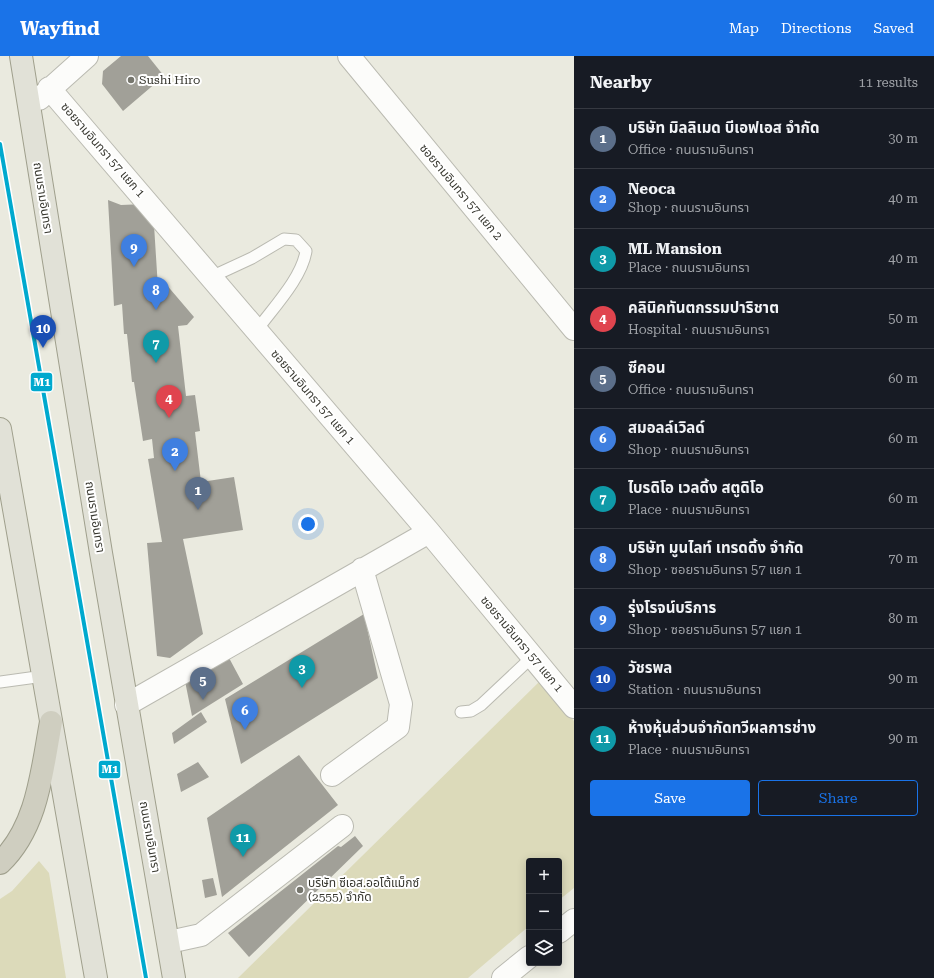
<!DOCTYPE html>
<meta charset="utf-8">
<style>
:root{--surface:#171b24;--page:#242831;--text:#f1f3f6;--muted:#9ea1a6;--line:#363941;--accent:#1a73e8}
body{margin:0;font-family:"Roboto Serif","Noto Sans Thai",serif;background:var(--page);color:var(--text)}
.controls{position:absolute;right:12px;bottom:12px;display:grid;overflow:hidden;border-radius:4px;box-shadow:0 2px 10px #0003}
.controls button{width:36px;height:36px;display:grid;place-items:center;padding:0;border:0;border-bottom:1px solid var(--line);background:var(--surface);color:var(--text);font:20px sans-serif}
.you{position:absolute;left:308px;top:468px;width:14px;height:14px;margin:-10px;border:3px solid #fff;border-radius:50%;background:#1a73e8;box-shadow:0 0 0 6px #1a73e833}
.badge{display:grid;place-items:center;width:26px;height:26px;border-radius:50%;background:var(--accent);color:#fff;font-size:13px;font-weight:700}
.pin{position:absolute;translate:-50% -33px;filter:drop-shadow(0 1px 2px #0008)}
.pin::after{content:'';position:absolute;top:21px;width:14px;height:12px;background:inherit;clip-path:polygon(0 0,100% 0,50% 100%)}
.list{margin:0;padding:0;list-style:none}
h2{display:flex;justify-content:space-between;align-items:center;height:52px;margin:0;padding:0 16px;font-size:17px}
h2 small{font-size:13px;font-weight:400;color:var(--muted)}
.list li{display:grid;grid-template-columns:26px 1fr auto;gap:12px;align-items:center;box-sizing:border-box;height:60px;padding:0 16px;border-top:1px solid var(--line)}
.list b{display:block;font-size:15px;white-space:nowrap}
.list p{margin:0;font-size:13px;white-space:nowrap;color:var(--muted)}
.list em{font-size:13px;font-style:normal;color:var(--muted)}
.actions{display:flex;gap:8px;padding:12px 16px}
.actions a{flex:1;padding:9px 0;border:1px solid var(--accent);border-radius:4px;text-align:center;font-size:14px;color:var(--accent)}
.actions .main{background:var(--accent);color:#fff}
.icon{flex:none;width:22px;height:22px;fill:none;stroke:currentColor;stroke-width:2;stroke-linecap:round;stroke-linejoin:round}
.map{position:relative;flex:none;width:574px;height:922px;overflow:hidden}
header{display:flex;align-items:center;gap:24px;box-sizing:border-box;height:56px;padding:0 20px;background:var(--accent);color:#fff}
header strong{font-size:19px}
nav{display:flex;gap:22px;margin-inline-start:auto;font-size:14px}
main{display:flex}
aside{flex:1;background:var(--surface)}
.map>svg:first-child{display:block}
.green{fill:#dcdaba}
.building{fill:#a1a098}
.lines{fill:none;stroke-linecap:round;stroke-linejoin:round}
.lane-casing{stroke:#babab1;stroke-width:13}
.street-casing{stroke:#babab1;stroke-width:24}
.primary-casing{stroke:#9f9f8c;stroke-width:24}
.highway-casing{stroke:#9f9f8c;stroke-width:24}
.lane{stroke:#fcfcfa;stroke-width:11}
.street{stroke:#fcfcfa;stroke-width:22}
.primary{stroke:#e1e1d7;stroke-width:22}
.highway{stroke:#cfcec0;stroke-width:22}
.metro-1-casing{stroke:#fff;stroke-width:7}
.metro-1{stroke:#00a9ce;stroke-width:4}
.poi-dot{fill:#76766d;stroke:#fff;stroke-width:1.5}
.labels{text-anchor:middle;stroke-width:4;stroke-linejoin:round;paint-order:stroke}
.poi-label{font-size:12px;fill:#383830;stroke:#fff;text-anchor:start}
.street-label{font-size:12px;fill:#383830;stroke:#fff}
.line-badge{stroke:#fff;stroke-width:1.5}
.badge-label{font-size:11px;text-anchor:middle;font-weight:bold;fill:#fff}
</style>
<header>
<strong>Wayfind</strong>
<nav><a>Map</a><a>Directions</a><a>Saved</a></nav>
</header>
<main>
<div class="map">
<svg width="574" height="922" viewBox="0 0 574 922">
<rect width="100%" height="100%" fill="#eaeadf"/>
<path class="green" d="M541,624L574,665V832L559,844V805H529V870L468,922H238Z
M39,805L49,817L66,922H0V843L12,835Z"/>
<path class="building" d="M121,0H148L164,20L123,55L102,28L103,15Z
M108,144L121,149L145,148L154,169L158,232L165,227L194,261L187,269L178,270L186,340L195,339L200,375L195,376L201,426L234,421L243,474L183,483L203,578L170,602L157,600L147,487L162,486L148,403L154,402L152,383L143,385L134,326H132L127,278H124L122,248L114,250Z
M364,558L378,622L241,708L225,643Z
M228,600L243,628L192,660L185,625Z
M201,656L207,666L174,688L172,677Z
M299,699L338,749L222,841L207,762Z
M198,706L209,721L181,736L177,718Z
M355,780L363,790L249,901L228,877L338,790L341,791Z
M213,822L217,839L205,842L202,824Z"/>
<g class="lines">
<g class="lane-casing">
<path id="lane" d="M211,221L252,202L284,183L296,184L306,195C302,222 273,252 257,274
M0,626L44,620
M461,656L471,655L481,649L532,601"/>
</g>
<g class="street-casing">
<path id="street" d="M349,0L574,273
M49,32L429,476L574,651
M39,43L87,0
M126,649L429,476
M332,719L398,671L401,648L362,513
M559,876L574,864
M169,886L201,879L342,770
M503,922L529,901"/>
</g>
<g class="primary-casing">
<path id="primary" d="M21,0L101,497L174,922
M0,373L96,922"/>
</g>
<g class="highway-casing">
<path id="highway" d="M0,807C38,771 42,714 51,666"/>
</g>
<use href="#lane" class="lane"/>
<use href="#street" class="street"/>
<use href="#primary" class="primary"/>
<use href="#highway" class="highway"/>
<g class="metro-1-casing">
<path id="metro-1" d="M0,88L146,922"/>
</g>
<use href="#metro-1" class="metro-1"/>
</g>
<g class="poi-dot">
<circle cx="131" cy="24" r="4"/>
<circle cx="300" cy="834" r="4"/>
</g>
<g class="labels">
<g class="poi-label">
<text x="139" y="28">Sushi Hiro</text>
<text x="308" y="831">บริษัท ซีเอส.ออโต้แม็กซ์<tspan x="308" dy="14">(2555) จำกัด</tspan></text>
</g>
<g class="street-label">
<text transform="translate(103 94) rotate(49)" y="4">ซอยรามอินทรา 57 แยก 1</text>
<text transform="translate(461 136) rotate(50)" y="4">ซอยรามอินทรา 57 แยก 2</text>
<text transform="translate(43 142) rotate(81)" y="4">ถนนรามอินทรา</text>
<text transform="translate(313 341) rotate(49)" y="4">ซอยรามอินทรา 57 แยก 1</text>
<text transform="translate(95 461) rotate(81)" y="4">ถนนรามอินทรา</text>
<text transform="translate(522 588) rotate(50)" y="4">ซอยรามอินทรา 57 แยก 1</text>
<text transform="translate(150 781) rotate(80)" y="4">ถนนรามอินทรา</text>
</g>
</g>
<g class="line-badge">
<rect x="30" y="316" width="23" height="20" rx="4" fill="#00a9ce"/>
<rect x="98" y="704" width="23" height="19" rx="4" fill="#00a9ce"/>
</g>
<g class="badge-label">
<text x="42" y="330">M1</text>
<text x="110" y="717">M1</text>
</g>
</svg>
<div class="controls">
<button>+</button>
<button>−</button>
<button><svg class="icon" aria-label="layers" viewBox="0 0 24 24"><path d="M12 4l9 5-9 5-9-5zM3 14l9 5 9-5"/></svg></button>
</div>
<div class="you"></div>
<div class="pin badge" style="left:198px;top:454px;background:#5c6f8a">1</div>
<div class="pin badge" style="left:175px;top:415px;background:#3f7fe0">2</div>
<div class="pin badge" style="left:302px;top:632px;background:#0f9aa8">3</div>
<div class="pin badge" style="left:169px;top:362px;background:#e0444e">4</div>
<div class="pin badge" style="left:203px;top:644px;background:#5c6f8a">5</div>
<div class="pin badge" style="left:245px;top:674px;background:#3f7fe0">6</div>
<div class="pin badge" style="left:156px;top:307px;background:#0f9aa8">7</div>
<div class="pin badge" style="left:156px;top:254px;background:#3f7fe0">8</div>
<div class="pin badge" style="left:134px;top:211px;background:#3f7fe0">9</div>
<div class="pin badge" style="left:43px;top:292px;background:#1a4fb4">10</div>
<div class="pin badge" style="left:243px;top:801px;background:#0f9aa8">11</div>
</div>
<aside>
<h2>Nearby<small>11 results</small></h2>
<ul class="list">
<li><span class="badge" style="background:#5c6f8a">1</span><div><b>บริษัท มิลลิเมด บีเอฟเอส จำกัด</b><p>Office · ถนนรามอินทรา</p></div><em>30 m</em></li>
<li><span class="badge" style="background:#3f7fe0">2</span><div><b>Neoca</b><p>Shop · ถนนรามอินทรา</p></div><em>40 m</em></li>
<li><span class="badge" style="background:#0f9aa8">3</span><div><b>ML Mansion</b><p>Place · ถนนรามอินทรา</p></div><em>40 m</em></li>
<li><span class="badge" style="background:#e0444e">4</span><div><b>คลินิคทันตกรรมปาริชาต</b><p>Hospital · ถนนรามอินทรา</p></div><em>50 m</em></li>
<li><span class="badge" style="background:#5c6f8a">5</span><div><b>ซีคอน</b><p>Office · ถนนรามอินทรา</p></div><em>60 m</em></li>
<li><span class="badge" style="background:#3f7fe0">6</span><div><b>สมอลล์เวิลด์</b><p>Shop · ถนนรามอินทรา</p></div><em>60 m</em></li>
<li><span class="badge" style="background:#0f9aa8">7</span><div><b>ไบรดิโอ เวลดิ้ง สตูดิโอ</b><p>Place · ถนนรามอินทรา</p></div><em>60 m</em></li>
<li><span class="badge" style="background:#3f7fe0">8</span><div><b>บริษัท มูนไลท์ เทรดดิ้ง จำกัด</b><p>Shop · ซอยรามอินทรา 57 แยก 1</p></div><em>70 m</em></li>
<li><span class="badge" style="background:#3f7fe0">9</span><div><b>รุ่งโรจน์บริการ</b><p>Shop · ซอยรามอินทรา 57 แยก 1</p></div><em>80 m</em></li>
<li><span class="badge" style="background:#1a4fb4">10</span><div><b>วัชรพล</b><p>Station · ถนนรามอินทรา</p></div><em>90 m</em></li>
<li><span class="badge" style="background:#0f9aa8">11</span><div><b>ห้างหุ้นส่วนจำกัดทวีผลการช่าง</b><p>Place · ถนนรามอินทรา</p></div><em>90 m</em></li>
</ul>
<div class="actions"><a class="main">Save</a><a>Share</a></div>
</aside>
</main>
